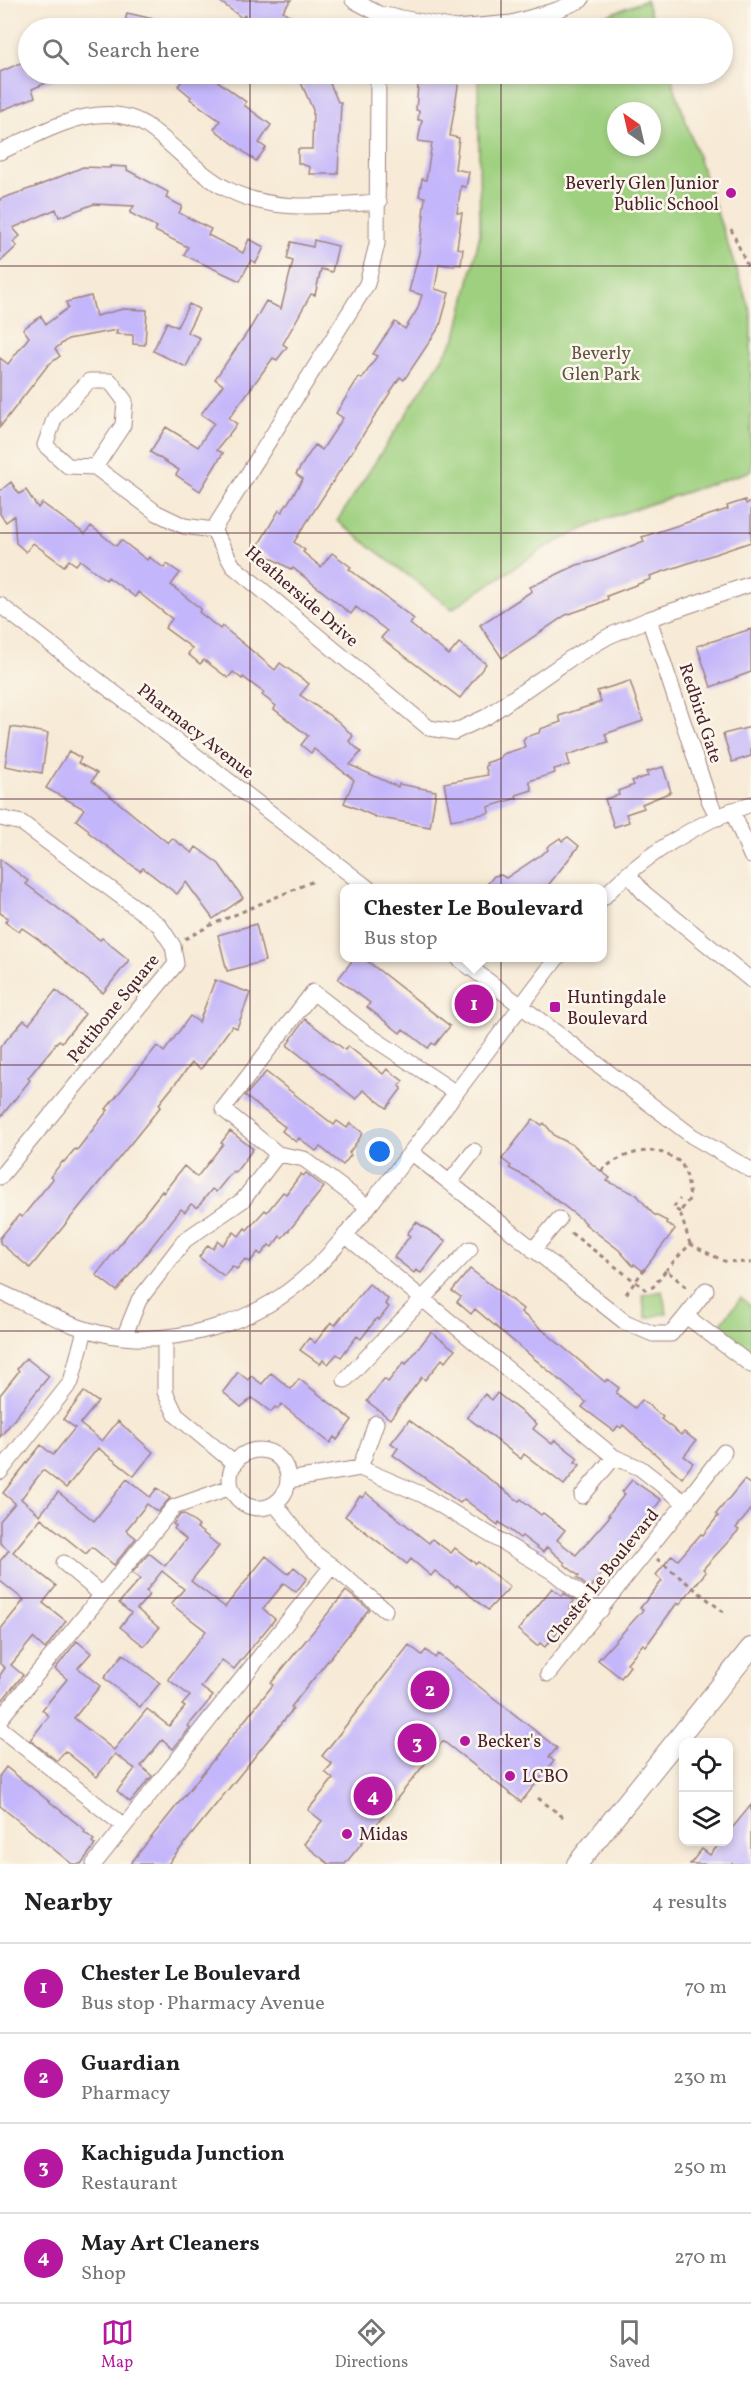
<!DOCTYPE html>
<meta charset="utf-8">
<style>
:root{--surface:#fff;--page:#f6f6f6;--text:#202124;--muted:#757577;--line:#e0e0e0;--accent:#b5179e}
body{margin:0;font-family:Vollkorn,serif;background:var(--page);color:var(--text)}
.controls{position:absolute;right:18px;bottom:18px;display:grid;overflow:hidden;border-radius:12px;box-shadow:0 3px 9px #0003}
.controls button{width:54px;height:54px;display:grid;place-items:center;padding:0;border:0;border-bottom:2px solid var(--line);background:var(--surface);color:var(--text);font:30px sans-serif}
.compass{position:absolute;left:607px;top:102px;width:54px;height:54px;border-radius:50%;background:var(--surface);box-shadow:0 3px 9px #0003;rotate:326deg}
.you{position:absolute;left:380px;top:1152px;width:21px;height:21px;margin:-15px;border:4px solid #fff;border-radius:50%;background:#1a73e8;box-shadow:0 0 0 9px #1a73e833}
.badge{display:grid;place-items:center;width:39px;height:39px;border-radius:50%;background:var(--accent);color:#fff;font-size:20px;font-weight:700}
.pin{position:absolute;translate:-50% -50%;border:3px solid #fff;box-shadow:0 2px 6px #0006}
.popup{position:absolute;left:340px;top:884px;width:267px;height:78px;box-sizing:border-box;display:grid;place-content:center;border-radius:12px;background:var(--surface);filter:drop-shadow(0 2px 4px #0005);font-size:20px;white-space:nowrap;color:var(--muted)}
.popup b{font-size:22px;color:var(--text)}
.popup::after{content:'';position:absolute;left:50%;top:100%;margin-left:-12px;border:12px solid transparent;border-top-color:var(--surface)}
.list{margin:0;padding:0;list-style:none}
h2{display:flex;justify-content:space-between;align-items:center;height:78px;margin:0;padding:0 24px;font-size:26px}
h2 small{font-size:20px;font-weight:400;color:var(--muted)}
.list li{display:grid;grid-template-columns:39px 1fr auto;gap:18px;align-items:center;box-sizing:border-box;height:90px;padding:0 24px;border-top:2px solid var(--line)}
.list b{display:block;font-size:22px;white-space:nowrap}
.list p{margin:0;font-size:20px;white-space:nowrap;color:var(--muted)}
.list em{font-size:20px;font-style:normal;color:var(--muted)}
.icon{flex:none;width:33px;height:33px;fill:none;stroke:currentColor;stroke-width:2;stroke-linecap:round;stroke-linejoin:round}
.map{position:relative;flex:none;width:751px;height:1864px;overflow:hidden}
.search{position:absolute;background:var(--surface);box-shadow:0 3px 9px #0003;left:18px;right:18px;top:18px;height:66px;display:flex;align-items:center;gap:15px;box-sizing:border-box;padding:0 21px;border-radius:33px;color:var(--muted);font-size:22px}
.sheet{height:438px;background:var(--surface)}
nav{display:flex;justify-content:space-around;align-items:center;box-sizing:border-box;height:84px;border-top:2px solid var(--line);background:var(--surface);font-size:16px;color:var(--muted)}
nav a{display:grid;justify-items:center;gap:3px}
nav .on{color:var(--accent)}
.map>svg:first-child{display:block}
.green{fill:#9ed07f;stroke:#747855;stroke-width:1.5;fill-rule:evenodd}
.building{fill:#c4b6fa}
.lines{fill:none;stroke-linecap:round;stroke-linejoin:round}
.minor-casing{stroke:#a08480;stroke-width:17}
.major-casing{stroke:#a08480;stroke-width:22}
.path{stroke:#a08480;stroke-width:3;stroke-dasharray:4.5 4.5;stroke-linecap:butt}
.minor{stroke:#fff;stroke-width:15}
.major{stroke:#fff;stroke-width:20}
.grid{fill:none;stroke:#4a1f2b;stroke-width:1.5;stroke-opacity:0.55}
.poi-dot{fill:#b5179e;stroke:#fbf7ec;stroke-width:2}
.labels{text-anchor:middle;stroke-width:5;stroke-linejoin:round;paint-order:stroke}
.poi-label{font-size:18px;fill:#4a1f2b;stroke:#fbf7ec;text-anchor:start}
.park-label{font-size:18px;fill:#635444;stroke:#fbf7ec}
.street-label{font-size:18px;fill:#4a1f2b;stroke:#fbf7ec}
</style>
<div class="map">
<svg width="751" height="1864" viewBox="0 0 751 1864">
<rect width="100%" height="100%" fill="#fbf7ec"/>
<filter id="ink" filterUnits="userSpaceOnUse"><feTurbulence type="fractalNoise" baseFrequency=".0167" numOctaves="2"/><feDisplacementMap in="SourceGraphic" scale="12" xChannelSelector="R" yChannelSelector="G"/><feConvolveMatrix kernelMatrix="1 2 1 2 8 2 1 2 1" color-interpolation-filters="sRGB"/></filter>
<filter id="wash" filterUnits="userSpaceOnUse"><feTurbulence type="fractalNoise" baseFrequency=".008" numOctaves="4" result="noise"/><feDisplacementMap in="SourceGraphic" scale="24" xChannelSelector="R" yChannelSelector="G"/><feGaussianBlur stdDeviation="1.35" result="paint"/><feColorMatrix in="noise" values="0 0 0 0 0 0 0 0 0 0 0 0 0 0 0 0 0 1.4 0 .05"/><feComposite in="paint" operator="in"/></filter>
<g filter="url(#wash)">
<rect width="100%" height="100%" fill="#f7ead6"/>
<path class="green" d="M646,0L655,28H574Z
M478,74H670L751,313V471L605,519L544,548L452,609L337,521L456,337L480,234ZM616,111H652V147H616Z
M662,1291L667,1313L646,1318L642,1295Z
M741,1298L751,1306V1353L718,1327Z"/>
<g id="blocks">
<path class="building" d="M218,0H291L283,11L307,28H262L244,15L242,18Z
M127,13L171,23V28H124Z
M25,61L28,74L65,75L32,89L35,97L0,111V72Z
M172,74H219L215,79L246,102L244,105L271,125L259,143L266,148L256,161L214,129L220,121L190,99L191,97L178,86L182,81Z
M310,74H326L338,102H341L338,174H309L310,167L298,163V149H312L313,110L299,78Z
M419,74H460L450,136L459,138L455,169L469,172L466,187L461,186L457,213H462L457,248L463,249L461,265L455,264L454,266L439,264L435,289L449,293L440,326L404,380L400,377L294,542L305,550L303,552L321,567L332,553L351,567L349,569L414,619L410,624L449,655L459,643L486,664L460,698L381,638L387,631L356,607L351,614L293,568L292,570L256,549L279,510L282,512L303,479L296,474L305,460L315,445L322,450L343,418L336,413L359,377L362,379L377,356L373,354L383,339L395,322L405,329L417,310L422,295L409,291L419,253L424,215H423L425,197L419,196L422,179L426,180L432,143L418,141L422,120H418L419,111L416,110Z
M110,166L127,167V170L168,192L166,198L182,206L179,213L211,229L208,235L243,253L249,239L264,247L256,263L251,260L240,281L184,255L188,247L155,231L157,227L130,213L134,206L94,204L59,217L56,209L13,228L20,236L13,242L17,246L0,262V199L38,186L83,167L110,168Z
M314,240L338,246L332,272L321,269L315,295L311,294L283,344L287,347L277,360L273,358L229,418L237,424L217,450L223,453L200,491L176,475L179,470L150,452L166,427L198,447L214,423L201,414L223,385L215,379L251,327L266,301L281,309L293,261L287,259L291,242L313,247Z
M91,296L96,316L123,309L147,310L145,345L133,344V335L116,334L117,330L68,339L55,349L60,356L48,365L0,427V358L8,364L29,337L23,329L41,316L46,324L68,308L66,302Z
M189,304L199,309L187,332L200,338L186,367L153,351L167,322L177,327Z
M11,482L19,494L26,490L38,508L42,503L85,534L91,526L116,546L121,540L147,560L149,557L164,568L167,564L180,573L171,585L201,609L199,612L220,629L222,626L275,670L280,663L309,684L300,695L339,722L353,736L349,741L361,752L350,765L398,787L399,784L436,791L430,827L376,817L344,803L354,780L314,749L311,753L301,745L308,736L274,709L276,706L262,695L264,693L243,677L242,679L233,672L228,678L204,660L200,664L188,654L192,648L165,628L172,619L138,592L135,597L108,577L106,580L80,560L76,565L69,560L64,566L33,543L26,552L16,543L14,516L6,522L0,514V491Z
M745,500L746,504L751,502V542L650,576L651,579L607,596L608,599L595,605L566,615L502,658L480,625L532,591L530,587L577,565L594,561L644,541L642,537L728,509L727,506Z
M751,629V672L711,687L697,646Z
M630,681L643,721L605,734L608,742L567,755L570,765L554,769L555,773L529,781L532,790L516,795L517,798L488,807L489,813L451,820L444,783L488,775L485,766L487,765L486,763L500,758L503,754L525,747L523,740L525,739V737L539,733L540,729L561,722L559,716L601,702L597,691Z
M11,727L48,733L42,773L5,766Z
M751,727V756L732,762L723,734Z
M69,751L81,758L78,763L97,773L92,781L168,843L172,838L192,853L196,847L219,864L243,898L213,919L186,882L177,894L143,868L140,871L88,832L89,830L76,820L84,809L46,788Z
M663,767L671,792L642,804L644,808L626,814L629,822L614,827L605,799L619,795L618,791L634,785L632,781L648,776L646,772Z
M568,837L579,846L546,888H484L494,876L501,875L506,878L548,850L547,847L560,838L562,841Z
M0,859L28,881L26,884L100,940L102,938L129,960L103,993L38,939L22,928L19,932L5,922L8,918L0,913Z
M256,924L265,961L227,971L218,935Z
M355,957H362L450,1026L435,1045L432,1043L428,1048L403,1029L400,1033L367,1007L370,1003L338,979Z
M215,980L250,993L237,1028L232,1026L201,1069L192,1063L159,1104L161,1106L30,1268L0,1243V1238L19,1215L22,1217L53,1179L50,1177L63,1161L64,1162L75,1149L77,1150L108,1110L106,1109L157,1046L164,1052L190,1016L199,1022Z
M56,990L85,1014L62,1042L59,1040L28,1078L30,1080L0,1118V1047L24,1020L29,1024Z
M305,1019L345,1050L348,1046L383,1074L387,1069L403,1081L399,1086L402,1088L387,1108L363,1090L356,1099L287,1045Z
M266,1072L334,1125L337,1121L347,1128L350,1123L363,1133L349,1153L351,1155L343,1165L320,1147L316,1151L299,1138L296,1142L282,1131L285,1127L245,1096Z
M533,1119L542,1125L544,1123L555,1136L575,1146L592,1164L610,1178L607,1181L637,1195L653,1214L667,1221L666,1223L675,1229L643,1271L634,1264L633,1266L619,1250L585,1224L586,1223L528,1178L509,1168L511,1166L502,1159Z
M230,1131L253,1149L235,1173L233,1171L216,1192L212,1189L197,1208L191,1204L185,1212L181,1209L117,1291L96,1275L162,1191L163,1193L184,1166L197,1177L223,1144L221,1143Z
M306,1173L324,1187L291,1228L282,1238L280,1236L272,1247L269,1245L261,1255L258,1252L250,1262L245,1259L237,1269L232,1266L224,1276L199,1257L208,1245L213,1249L218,1241L223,1245L234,1232L239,1236L245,1228L247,1230L265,1210L267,1212L283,1192L286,1194L301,1174L303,1176Z
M416,1222L446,1241L421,1273L416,1270L414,1273L394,1257L410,1236L407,1234Z
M470,1269L523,1309L521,1312L605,1382L607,1379L619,1388L616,1393L635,1408L642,1400L663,1417L661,1419L681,1435L684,1432L696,1441L684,1456L693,1463L682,1478L623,1425L621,1428L618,1426L614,1431L582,1407L586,1402L475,1309L471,1314L457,1302L461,1297L452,1291Z
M369,1284L388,1299L385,1304L389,1307L379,1320L377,1318L361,1339L357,1336L341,1357L337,1354L328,1364L323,1360L320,1364L300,1350L309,1338L315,1343L331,1322L335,1325Z
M431,1332L455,1350L445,1362L442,1359L425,1380L422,1377L390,1419L367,1401L384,1379L388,1382L404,1362L406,1364Z
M26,1358L49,1376L0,1437V1395L19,1371L17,1369Z
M238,1372L248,1380L251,1376L262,1384L271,1373L291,1389L299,1379L352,1420L337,1440L334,1437L330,1443L281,1404L278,1409L275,1407L271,1412L252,1398L241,1407L223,1392Z
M84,1392L98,1402L80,1424L102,1441L118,1421L153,1452L134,1476L98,1448L66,1488L43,1470L21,1499L40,1515L58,1492L94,1521L127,1479L150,1497L157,1488L170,1498L158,1512L147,1504L126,1530L136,1538L114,1565L92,1547L86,1554L41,1518L13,1552L56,1586L43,1603L66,1621L45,1649L33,1638L11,1665L23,1675L0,1703V1675L5,1668L0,1664V1630L24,1600L0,1581V1561L9,1550L0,1543V1521L15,1503L3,1493L41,1445L53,1455L75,1428L63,1419Z
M497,1393L537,1424L533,1429L552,1444L555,1440L578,1458L575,1462L580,1465L564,1485L524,1454L521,1459L467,1417L485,1394L492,1400Z
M409,1420L519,1501L521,1499L541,1515L543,1513L565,1530L557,1540L576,1555L610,1516L608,1515L625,1494L622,1492L632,1480L661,1500L620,1553L618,1552L590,1589L577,1578L579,1576L564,1564L565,1563L547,1547L543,1552L522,1536L520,1538L499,1522L498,1525L464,1499L460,1503L393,1455L398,1448L391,1443Z
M744,1480L751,1485V1510L736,1528L739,1530L703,1569L706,1572L679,1605L677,1603L646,1646L643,1644L627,1663L630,1666L621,1678L598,1660L643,1610L640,1608L662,1581L656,1575L672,1555L678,1560L701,1534L703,1535L718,1516L716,1514Z
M366,1493L425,1540L429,1543L432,1539L451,1553L455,1548L476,1564L478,1562L510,1587L488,1610L457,1585L456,1587L435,1571L431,1576L411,1559L407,1564L345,1516L360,1496L362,1498Z
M184,1514L199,1526L197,1528L219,1546L191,1581L225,1607L266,1556L288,1574L294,1567L307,1578L296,1592L284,1583L263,1609L275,1619L234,1669L222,1660L201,1687L213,1696L188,1726L190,1728L173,1749L162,1740L141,1766L152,1776L130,1802L117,1791L135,1769L115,1754L97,1777L65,1751L57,1761L30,1740L49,1716L42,1710L67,1679L55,1669L77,1641L91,1653L78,1668L100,1686L74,1718L114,1750L147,1709L169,1726L185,1707L182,1705L190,1696L168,1679L206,1631L171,1604L184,1589L162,1571L146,1591L150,1594L137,1609L159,1628L144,1646L120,1627L131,1613L119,1603L140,1579L132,1573L149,1553L165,1566L186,1539L174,1529L176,1526L173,1524L180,1515Z
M552,1588L562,1596L564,1593L574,1601L569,1607L574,1611L545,1647L540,1643L537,1646L518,1630Z
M346,1591L369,1609L291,1707L293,1709L168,1864H130L273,1685L271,1683Z
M409,1645L422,1655L426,1650L435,1658L438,1654L557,1748L549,1757L554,1761L521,1802L443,1741L345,1864H329L304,1844L322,1821L308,1810L333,1779L325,1772L332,1764L322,1756Z
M123,1654L160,1683L140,1707L104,1678Z
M6,1767L85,1830L84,1832L94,1840L92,1842L95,1845L81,1864H72L0,1806V1775Z
M751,1805V1864H690L702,1849L710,1855L721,1842H729V1832Z"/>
</g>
</g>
<g filter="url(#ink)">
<use href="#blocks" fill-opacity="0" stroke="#a08480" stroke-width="1.5"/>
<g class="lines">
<g class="minor-casing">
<path id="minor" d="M353,0L379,14L456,28L512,23L557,10L581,0
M378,74L377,244L367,284L213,530L233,566L429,728L454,732L486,717L571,658L609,636L649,619L751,584
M0,152C44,132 104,94 150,128C177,148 199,175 229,190C275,214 330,205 379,202
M95,467L123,425L125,401L110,381H89L55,417L45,445L68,466L95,467L157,513L184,526L213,530
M0,605L368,888
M649,619L709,800L718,818
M732,810L751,856
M0,818L22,823L159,925L173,946L176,964L0,1177
M628,874L644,893L751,980
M603,898C639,858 699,821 751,804
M458,958L692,1136L751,1170
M411,1152L625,1322L653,1334H671L686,1316L751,1365
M278,1154L304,1159L368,1207
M449,1183L474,1151
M345,1235L614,1457L640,1468L685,1503L548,1674
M533,1250L559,1219
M0,1292C40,1310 79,1333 123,1337C179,1343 245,1324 290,1290C330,1260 359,1218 390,1179C447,1106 502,1031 557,958
M686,1316L706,1290
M124,1337L139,1300L185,1240L243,1200L278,1154L223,1109L313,992L367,1034L456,1093
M165,1337V1392L176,1415L235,1464
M345,1380L470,1249
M230 1479a29 29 0 1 1 58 0a29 29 0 1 1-58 0Z
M360,1468L423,1495L553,1572L601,1610
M0,1472L71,1382L85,1330
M289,1480L360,1468L376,1423
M582,1496L614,1457
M685,1503L724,1452
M64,1563L102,1595
M332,1566L385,1610
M0,1719L174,1507L231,1487
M0,1728L124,1826
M94,1864L332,1566L313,1552L275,1504"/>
</g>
<g class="major-casing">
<path id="major" d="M577,1864L751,1648"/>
</g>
<path class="path" d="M731,229L751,274
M185,939L211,925L316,880
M601,1171C615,1158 639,1148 659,1152C666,1153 674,1159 681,1162L687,1177L690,1198L680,1212L690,1244L666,1270
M680,1212L673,1208L680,1199
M571,1233L645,1289L653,1287L666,1270L689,1289
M690,1244L724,1261L751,1263
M626,1294L646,1267
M657,1559L726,1614
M538,1798L563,1817"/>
<use href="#minor" class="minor"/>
<use href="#major" class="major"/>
</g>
</g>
<path class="grid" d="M250,0V28M501,0V28M250,74V1864M501,74V1864M0,266H751M0,533H751M0,799H751M0,1065H751M0,1331H751M0,1598H751"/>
<g class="poi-dot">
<circle cx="731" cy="193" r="6"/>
<rect x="549" y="1001" width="12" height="12" rx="3"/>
<circle cx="465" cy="1741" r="6"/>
<circle cx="510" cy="1776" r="6"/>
<circle cx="347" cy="1834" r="6"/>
</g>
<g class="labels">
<g class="poi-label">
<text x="719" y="189" text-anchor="end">Beverly Glen Junior<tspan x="719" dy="21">Public School</tspan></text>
<text x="567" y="1003">Huntingdale<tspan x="567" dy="21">Boulevard</tspan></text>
<text x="477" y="1747">Becker's</text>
<text x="522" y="1782">LCBO</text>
<text x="359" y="1840">Midas</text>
</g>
<g class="park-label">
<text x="601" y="359">Beverly<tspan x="601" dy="21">Glen Park</tspan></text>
</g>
<g class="street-label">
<text transform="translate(302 596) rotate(41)" y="6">Heatherside Drive</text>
<text transform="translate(701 713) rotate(72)" y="6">Redbird Gate</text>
<text transform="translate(196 731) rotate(38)" y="6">Pharmacy Avenue</text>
<text transform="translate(113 1008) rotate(-51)" y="6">Pettibone Square</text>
<text transform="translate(602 1576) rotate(-51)" y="6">Chester Le Boulevard</text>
</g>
</g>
</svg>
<div class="controls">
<button><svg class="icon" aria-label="locate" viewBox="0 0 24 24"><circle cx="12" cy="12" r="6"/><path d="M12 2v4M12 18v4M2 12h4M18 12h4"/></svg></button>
<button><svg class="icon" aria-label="layers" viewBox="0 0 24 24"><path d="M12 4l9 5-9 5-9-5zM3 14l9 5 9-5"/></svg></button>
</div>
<svg class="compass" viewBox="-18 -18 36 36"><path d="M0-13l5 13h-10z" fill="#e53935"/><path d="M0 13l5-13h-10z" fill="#757577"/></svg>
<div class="you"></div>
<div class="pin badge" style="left:474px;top:1004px">1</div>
<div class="popup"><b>Chester Le Boulevard</b>Bus stop</div>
<div class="pin badge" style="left:430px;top:1690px">2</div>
<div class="pin badge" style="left:417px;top:1743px">3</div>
<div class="pin badge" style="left:373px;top:1796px">4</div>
<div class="search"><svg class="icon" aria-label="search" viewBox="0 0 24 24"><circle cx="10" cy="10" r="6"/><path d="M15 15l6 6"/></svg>Search here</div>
</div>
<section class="sheet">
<h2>Nearby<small>4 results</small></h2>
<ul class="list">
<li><span class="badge">1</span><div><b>Chester Le Boulevard</b><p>Bus stop · Pharmacy Avenue</p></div><em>70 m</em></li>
<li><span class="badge">2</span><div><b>Guardian</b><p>Pharmacy</p></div><em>230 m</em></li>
<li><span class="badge">3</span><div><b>Kachiguda Junction</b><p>Restaurant</p></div><em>250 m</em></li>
<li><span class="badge">4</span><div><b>May Art Cleaners</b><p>Shop</p></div><em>270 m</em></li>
</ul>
</section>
<nav>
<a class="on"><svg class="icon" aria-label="map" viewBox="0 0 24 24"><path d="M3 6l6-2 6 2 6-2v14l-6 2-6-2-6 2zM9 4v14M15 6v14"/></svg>Map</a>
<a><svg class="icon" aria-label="directions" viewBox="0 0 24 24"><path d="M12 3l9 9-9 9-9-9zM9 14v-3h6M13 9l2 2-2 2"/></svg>Directions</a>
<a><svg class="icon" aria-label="saved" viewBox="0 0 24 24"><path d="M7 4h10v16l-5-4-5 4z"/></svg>Saved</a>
</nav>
